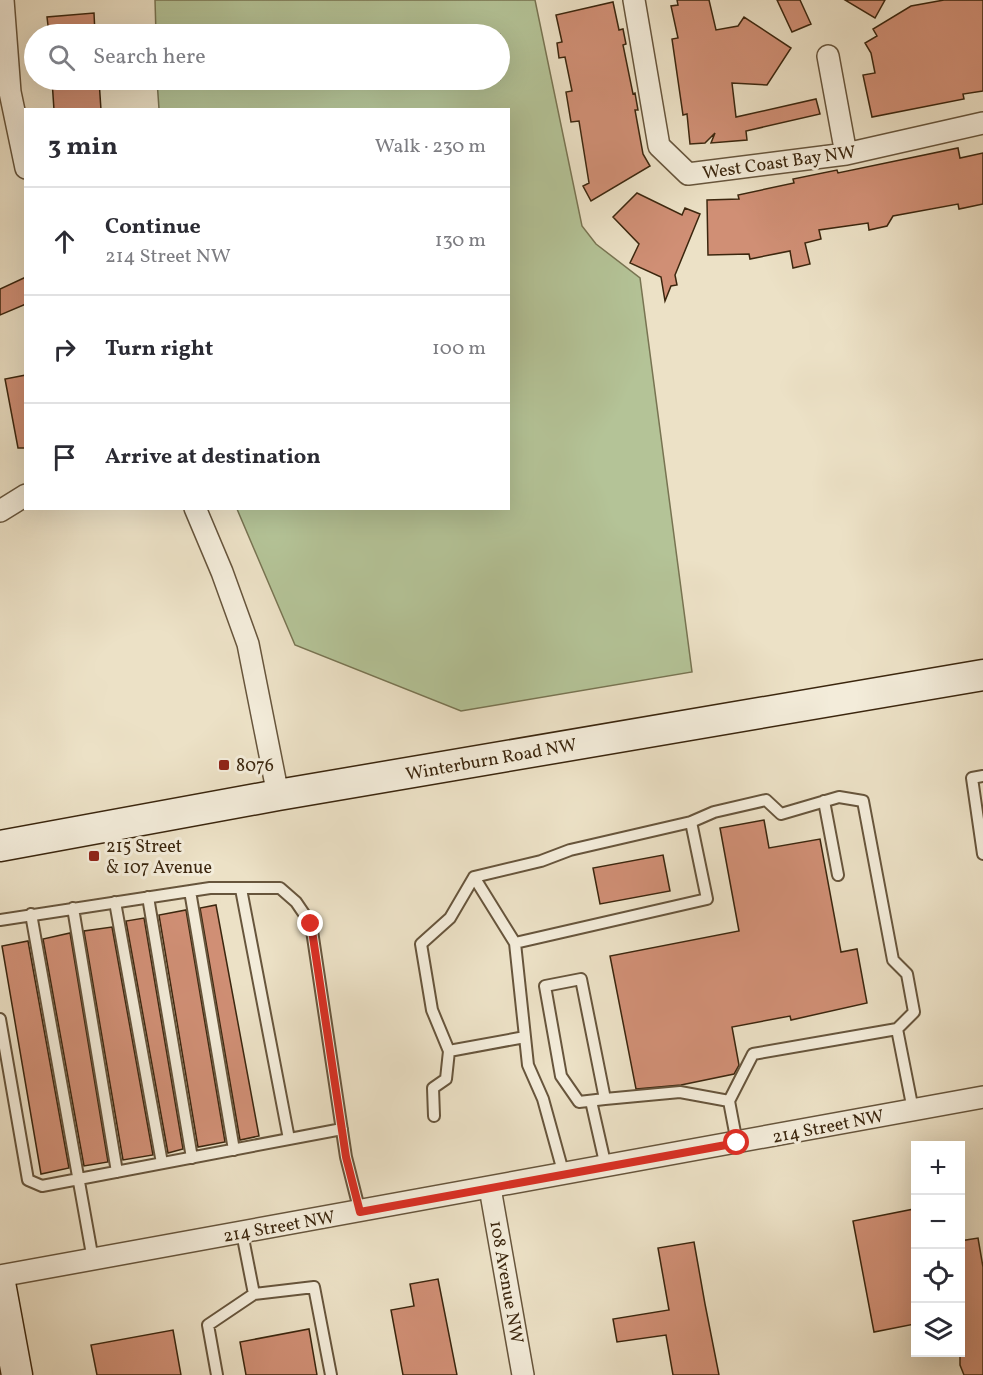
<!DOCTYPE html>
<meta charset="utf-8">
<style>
:root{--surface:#fff;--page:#f2f2f3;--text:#2b2b33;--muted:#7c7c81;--line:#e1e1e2}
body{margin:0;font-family:Vollkorn,serif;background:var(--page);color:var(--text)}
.controls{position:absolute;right:18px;bottom:18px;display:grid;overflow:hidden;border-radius:0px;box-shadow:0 6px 24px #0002}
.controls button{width:54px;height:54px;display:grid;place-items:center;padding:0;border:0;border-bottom:2px solid var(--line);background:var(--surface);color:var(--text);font:30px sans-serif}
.stop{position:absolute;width:18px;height:18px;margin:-14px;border:4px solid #d93025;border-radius:50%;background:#fff}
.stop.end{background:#d93025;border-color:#fff;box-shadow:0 2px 6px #0008}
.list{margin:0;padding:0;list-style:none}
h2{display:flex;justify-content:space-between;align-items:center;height:78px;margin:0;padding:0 24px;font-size:26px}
h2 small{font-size:20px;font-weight:400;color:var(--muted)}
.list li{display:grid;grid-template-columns:39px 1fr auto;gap:18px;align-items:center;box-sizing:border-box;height:108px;padding:0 24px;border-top:2px solid var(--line)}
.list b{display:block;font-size:22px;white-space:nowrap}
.list p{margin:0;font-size:20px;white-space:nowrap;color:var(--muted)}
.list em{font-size:20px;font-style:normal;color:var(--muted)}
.icon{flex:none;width:33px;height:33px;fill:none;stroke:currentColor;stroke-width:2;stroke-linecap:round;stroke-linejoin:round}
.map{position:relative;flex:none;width:983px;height:1375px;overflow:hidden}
.search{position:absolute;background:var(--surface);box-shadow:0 6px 24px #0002;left:24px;top:24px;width:486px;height:66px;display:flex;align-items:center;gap:15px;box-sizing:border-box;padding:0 21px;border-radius:33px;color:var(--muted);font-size:22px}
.panel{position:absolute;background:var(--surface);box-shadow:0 6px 24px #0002;left:24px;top:108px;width:486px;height:402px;border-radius:0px}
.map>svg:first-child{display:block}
.green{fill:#b4c397;stroke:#787452;stroke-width:1.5}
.building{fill:#d08f75;stroke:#3b260e;stroke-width:1.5}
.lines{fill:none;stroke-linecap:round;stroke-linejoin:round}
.lane-casing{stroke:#67553c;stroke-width:14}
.street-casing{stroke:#67553c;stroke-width:24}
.secondary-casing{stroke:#3b260e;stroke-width:33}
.lane{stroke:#f3ecda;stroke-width:10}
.street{stroke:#f3ecda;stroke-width:21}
.secondary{stroke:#f3ecda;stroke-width:30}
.route{stroke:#d93025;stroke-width:8}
.poi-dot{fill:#8f2418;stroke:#f3ecda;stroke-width:2}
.labels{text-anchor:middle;stroke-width:6;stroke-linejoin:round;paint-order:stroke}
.street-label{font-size:18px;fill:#3b260e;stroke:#f3ecda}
.poi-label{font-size:18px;fill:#3b260e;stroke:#f3ecda;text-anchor:start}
</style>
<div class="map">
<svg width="983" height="1375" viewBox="0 0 983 1375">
<rect width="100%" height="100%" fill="#ece1c6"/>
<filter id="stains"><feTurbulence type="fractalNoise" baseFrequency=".00333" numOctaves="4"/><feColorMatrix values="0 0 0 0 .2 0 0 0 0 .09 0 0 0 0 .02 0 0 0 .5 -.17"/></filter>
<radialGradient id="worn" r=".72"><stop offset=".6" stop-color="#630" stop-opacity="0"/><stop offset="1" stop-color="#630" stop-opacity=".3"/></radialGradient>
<path class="green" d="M155,0H535L582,226L596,244L640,278L692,672L461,711L295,645L237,509L508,508V110L159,109L157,80H500V34H156Z"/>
<path class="building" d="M677,0H709L716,30L738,26L744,17L791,48L767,85L732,83L736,117L816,99L820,114L746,131L747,140L711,143L715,133L705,143L690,144L687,114L683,115L672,39L678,38L671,6L678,5Z
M777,0H800L811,24L792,32Z
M845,0H885L875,18Z
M944,0H983V91L963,94L964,99L872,117L863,75L875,73L871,53L865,43L877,36L873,29L911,6Z
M613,2L619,30L623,29L626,44L623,45L633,94L635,93L638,110H635L643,154L650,166L591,201L583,186L589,183L579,121L571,122L566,92L572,91L565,57L559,58L557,43L562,42L556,15Z
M94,13L95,34H49L47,17Z
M52,80H99L101,110H54Z
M958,148L960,158L983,153V204L959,209L958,204L893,216L887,226L869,230L868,223L819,230L821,239L805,243L810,264L793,268L790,251L750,259L749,254L708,255L707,200L739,199L738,195L794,183L793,179L837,170L838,173Z
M637,193L682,215L685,208L700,214L675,275L677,285L671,286L665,301L661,277L630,263L639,244L613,217Z
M26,277V304L0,315V289Z
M26,375V448H18L5,379Z
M764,820L769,848L820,839L841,952L857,949L867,1003L791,1020L790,1016L732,1027L739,1065L734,1074L681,1085L636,1089L610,956L739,931L720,828Z
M663,855L670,891L600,904L593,868Z
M216,905L259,1136L240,1140L200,908Z
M186,910L225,1142L198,1147L159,915Z
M144,918L183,1149L168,1153L126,921Z
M112,927L153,1155L123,1160L84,931Z
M70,933L108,1162L84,1166L43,939Z
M28,941L69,1168L41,1174L2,946Z
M914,1209L915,1324L874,1332L853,1221Z
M978,1238L983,1267V1375H964L960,1365V1241Z
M694,1242L705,1304L719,1375H673L666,1335L617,1342L613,1319L669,1310L658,1248Z
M438,1279L457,1375H403L391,1310L414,1306L410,1284Z
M309,1329L317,1375H246L240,1342Z
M173,1330L181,1375H97L91,1345Z"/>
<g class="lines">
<g class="lane-casing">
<path id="lane" d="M983,776L972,778L983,854
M824,801L838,875
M474,877L515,943L707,899L691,822
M241,889L289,1139
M190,891L234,1150
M148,897L192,1158
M115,902L162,1163
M73,908L117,1172
M31,914L93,1260
M0,920L210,888H280L296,902L311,924L346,1157L360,1212
M515,943L528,1065L543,1099L564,1175
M0,1019L28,1180L42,1186L342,1129
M449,1051L525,1037
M605,1099L579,1102L561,1076L545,986L581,979L605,1099L680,1092L729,1101L753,1054L897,1029L913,1110
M591,1101L606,1167
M729,1101L737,1143
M434,1116L433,1088L446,1079L449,1051L432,1010L421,944L450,918L474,877L541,861L570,850L691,822L714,812L766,800L781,814L839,797L863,801L893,960L907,974L914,1012L897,1029
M242,1233L254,1294
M217,1375L208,1325L254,1294L314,1287L331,1375"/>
</g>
<g class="street-casing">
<path id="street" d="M3,0L10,92L26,168
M634,0L659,146L688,174L846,154L983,123
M828,56L846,154
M195,508L222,572L248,644L278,795
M0,511L26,495
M490,1188L523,1375
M0,1276L983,1097"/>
</g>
<g class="secondary-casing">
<path id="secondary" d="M0,846L278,795L983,675
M0,1283L17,1375"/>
</g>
<use href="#lane" class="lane"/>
<use href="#street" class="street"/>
<use href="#secondary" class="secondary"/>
</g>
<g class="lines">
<path class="route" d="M311,924L346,1157L360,1212L737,1143"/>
</g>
<g class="poi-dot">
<rect x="218" y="759" width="12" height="12" rx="3"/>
<rect x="88" y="850" width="12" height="12" rx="3"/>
</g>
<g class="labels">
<g class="street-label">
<text transform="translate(779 162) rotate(-8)" y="6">West Coast Bay NW</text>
<text transform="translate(491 759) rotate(-10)" y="6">Winterburn Road NW</text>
<text transform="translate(828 1126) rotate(-11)" y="6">214 Street NW</text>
<text transform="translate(279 1226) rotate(-10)" y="6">214 Street NW</text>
<text transform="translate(507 1282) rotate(80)" y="6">108 Avenue NW</text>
</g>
<g class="poi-label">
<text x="236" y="771">8076</text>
<text x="106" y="852">215 Street<tspan x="106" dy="21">&amp; 107 Avenue</tspan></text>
</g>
</g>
<rect width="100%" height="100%" filter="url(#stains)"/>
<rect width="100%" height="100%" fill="url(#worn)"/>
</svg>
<div class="controls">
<button>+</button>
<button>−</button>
<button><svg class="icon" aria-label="locate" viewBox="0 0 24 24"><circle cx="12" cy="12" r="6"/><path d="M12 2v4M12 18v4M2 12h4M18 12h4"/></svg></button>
<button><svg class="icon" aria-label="layers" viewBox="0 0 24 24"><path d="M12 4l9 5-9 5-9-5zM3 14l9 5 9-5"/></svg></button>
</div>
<div class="stop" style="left:737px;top:1143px"></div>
<div class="stop end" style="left:311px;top:924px"></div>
<div class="search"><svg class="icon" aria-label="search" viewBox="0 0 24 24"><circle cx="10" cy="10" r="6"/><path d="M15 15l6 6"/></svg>Search here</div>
<section class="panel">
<h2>3 min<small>Walk · 230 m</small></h2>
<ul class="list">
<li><svg class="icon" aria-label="ahead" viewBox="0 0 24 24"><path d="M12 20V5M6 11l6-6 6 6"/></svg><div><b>Continue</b><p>214 Street NW</p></div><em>130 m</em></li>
<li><svg class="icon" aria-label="right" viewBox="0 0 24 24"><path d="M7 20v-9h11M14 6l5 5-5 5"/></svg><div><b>Turn right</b></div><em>100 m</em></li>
<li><svg class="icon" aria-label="arrive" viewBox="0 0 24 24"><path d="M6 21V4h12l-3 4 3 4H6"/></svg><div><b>Arrive at destination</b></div></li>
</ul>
</section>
</div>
